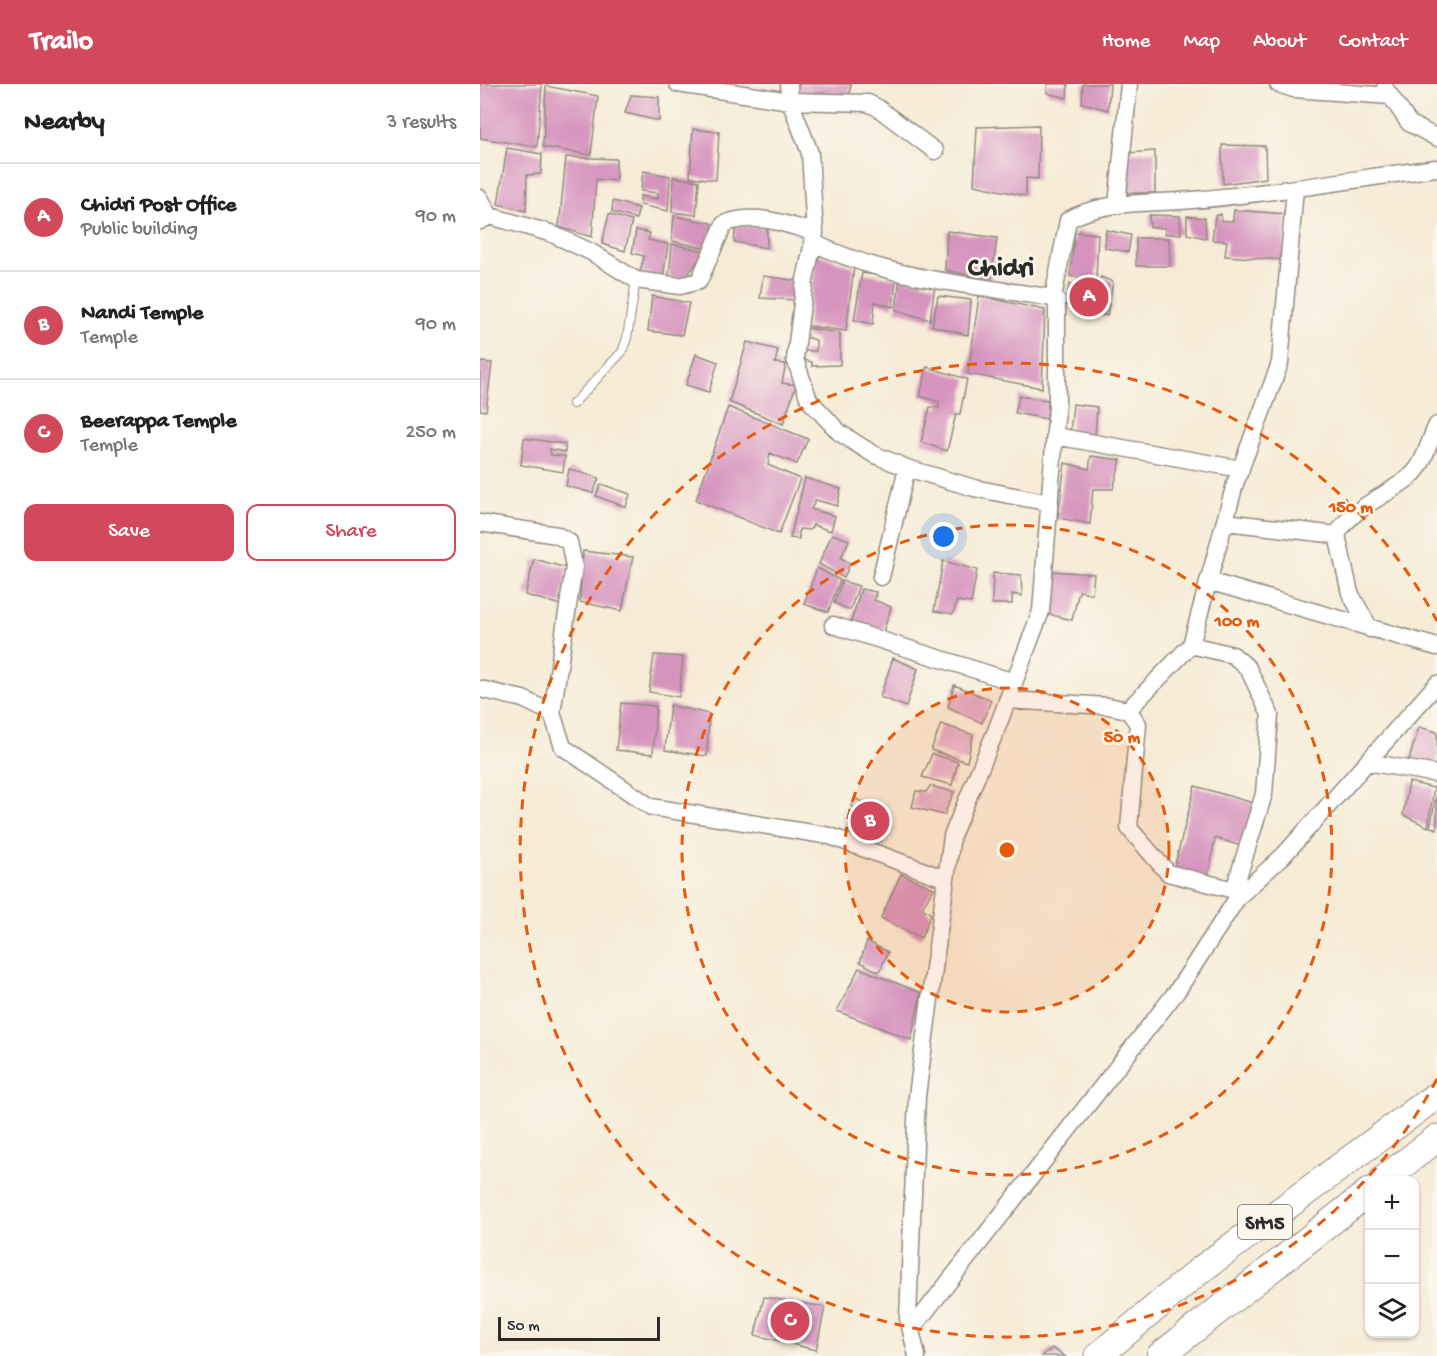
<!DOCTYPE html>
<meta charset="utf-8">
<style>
:root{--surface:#fff;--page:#f6f6f6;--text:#222;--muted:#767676;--line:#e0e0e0;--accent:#d1495b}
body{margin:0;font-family:"Gochi Hand",sans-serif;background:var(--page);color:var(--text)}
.controls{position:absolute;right:18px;bottom:18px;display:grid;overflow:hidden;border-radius:12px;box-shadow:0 2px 4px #0004}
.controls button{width:54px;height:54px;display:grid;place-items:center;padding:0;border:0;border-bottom:2px solid var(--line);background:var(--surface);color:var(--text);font:30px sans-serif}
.scale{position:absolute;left:18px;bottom:15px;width:162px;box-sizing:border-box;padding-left:6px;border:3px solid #2b2b2b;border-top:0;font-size:16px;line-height:21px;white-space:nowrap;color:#2b2b2b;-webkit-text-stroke:4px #fbf7ec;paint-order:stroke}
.you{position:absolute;left:464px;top:453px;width:21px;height:21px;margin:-15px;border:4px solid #fff;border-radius:50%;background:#1a73e8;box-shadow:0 0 0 9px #1a73e833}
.badge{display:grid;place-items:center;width:39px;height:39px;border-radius:50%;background:var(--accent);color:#fff;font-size:20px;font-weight:700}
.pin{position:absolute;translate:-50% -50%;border:3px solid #fff;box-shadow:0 2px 6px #0006}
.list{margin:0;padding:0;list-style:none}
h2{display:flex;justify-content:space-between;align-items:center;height:78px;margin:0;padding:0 24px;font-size:26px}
h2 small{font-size:20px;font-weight:400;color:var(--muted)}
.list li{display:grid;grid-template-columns:39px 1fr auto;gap:18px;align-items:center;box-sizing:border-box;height:108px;padding:0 24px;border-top:2px solid var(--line)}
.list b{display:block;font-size:22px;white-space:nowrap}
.list p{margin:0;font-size:20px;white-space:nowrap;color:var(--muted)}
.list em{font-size:20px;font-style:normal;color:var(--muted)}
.actions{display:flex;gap:12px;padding:18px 24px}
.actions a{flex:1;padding:14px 0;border:2px solid var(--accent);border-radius:12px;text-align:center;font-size:21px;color:var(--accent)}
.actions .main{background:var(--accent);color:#fff}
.icon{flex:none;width:33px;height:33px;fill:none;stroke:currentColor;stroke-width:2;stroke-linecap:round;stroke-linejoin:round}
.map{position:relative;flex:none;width:957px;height:1272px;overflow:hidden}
header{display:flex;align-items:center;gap:36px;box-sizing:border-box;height:84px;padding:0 30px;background:var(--accent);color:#fff}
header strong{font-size:28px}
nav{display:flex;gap:33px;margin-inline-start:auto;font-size:21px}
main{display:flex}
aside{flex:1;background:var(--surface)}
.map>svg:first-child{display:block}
.building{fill:#d693be}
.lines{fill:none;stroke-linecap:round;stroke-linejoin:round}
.service-casing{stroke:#908b80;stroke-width:10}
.minor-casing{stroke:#908b80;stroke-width:19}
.primary-casing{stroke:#908b80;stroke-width:29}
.service{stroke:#fff;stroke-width:8}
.minor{stroke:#fff;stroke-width:16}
.primary{stroke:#fff;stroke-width:27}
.ring{fill:none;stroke:#e8590c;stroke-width:3;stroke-dasharray:10 8}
.labels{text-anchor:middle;stroke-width:5;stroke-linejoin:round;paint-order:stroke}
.shield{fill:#fbf7ec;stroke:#696865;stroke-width:1.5}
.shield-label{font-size:20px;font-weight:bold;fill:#2b2b2b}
.district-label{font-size:27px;font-weight:bold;fill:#2b2b2b;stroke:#fbf7ec}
.centre{fill:#e8590c;stroke:#fbf7ec;stroke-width:3}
.ring-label{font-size:18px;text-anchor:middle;font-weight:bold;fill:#e8590c;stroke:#fbf7ec;stroke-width:5;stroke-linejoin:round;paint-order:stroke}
</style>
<header>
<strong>Trailo</strong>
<nav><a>Home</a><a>Map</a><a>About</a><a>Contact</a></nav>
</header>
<main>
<aside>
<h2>Nearby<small>3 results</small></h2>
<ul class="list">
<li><span class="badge">A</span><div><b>Chidri Post Office</b><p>Public building</p></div><em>90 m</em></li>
<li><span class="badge">B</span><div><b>Nandi Temple</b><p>Temple</p></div><em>90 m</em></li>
<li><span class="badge">C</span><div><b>Beerappa Temple</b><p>Temple</p></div><em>250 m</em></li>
</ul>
<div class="actions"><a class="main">Save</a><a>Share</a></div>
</aside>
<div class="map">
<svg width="957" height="1272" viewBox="0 0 957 1272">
<rect width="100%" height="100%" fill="#fbf7ec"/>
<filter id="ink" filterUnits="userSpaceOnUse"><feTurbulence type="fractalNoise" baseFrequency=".0167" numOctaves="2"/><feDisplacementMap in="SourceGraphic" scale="12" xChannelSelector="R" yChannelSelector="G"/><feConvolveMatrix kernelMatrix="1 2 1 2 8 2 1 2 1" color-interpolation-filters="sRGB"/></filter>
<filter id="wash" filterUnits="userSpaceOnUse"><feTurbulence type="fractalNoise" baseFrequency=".008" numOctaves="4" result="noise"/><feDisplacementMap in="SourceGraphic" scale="24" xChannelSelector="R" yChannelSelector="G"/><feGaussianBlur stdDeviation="1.35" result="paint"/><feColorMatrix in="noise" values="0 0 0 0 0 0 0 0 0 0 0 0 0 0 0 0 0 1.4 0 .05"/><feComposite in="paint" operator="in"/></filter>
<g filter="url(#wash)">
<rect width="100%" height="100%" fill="#f6ebd6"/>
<g id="blocks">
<path class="building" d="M0,0H62L57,63L0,54Z
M319,0H371L368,17L317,13Z
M567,0H588L587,14L567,9Z
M603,0H630L628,26L602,19Z
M66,2L118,12L111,71L63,63Z
M151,11L179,13V37L145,29Z
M559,41L558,95L546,94V112L494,101L497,43Z
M213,45L239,48L236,96L210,93Z
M742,61L785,62L786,94L743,100Z
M27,64L62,70L61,90L47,91L46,127L18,120Z
M675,67V109H642L647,69Z
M86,73L136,75V97L116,95L112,153L79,143Z
M163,87L190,92L188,127L160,121V112L178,115V109L161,107Z
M193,93L219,97L216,131L192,128Z
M133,117L159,124L156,135L132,128Z
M754,126L806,130L804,176L745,172L747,157L732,156L735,132L741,130V137H753Z
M129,130L152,137L145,167L122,160Z
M669,131L700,132L701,150H685V144L670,143Z
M194,132L232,139L229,165L192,157Z
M707,132L725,134L726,154L707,150Z
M256,141L287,144V164L254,158Z
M156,146L170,149L168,156L188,160L183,194L160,188L164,172L152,169Z
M626,146L651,151L648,168L625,164Z
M467,147L517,154L511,196L465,186Z
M595,148L618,150L616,196L590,192Z
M656,154H689L690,182H656Z
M192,160L221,166L224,169L203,197L189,193Z
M337,170L374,183L366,247L327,242Z
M382,189L416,194L413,223L395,218L393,240L374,236Z
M283,192L319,197L316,216L280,214Z
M621,193L633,198L627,232L587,221L590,200L615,205Z
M420,194L455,201L450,236L416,226Z
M172,212L209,219L202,251L168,247Z
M458,212L491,216L488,251L452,242Z
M499,212L565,226L562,304L488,290Z
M326,244L360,249V281L332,282V278L324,276L323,267H336V256L326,253Z
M267,258L298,266L295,279L306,280L302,299L316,301L303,340L249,318Z
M216,270L238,278L229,308L206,301Z
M0,278L12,279L6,327L0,326Z
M447,283L487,295L480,330H476L467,367L441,358L450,323L459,324V318L440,312Z
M539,312L568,316L567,335L535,329Z
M593,320L617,323L615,352L590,350Z
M248,323L328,355L317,380L290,369L288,381L320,395L299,450L216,416Z
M44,354L85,360V368L70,365L71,371L85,372L83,388L41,381Z
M611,372L641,376L633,405H613L610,440L578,434L585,379L609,385Z
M89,385L119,394L113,409L86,402Z
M325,394L361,405L357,422L336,416L331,425L355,432L351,447L333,441L330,446L319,445V455L310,454Z
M121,400L150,410L146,423L116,412Z
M352,450L369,456L361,474L370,479L364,494L339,480Z
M103,467L153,473L142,527L100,518Z
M54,475L87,484L81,521L45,511Z
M463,477L497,486L491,519L477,517L473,530L454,527Z
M337,484L360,496L348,528L324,520Z
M571,487L614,490L612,510L599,507L592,536L568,530Z
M513,489L541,491L542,512L532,510V520H512Z
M362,497L379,502L370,526L354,519Z
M381,505L396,508L394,516L411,523L402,552L370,541Z
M174,571L203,573L199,613L169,608Z
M413,574L438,585L426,623L400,613Z
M474,601L511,616L502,639L468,623Z
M141,619L176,622L173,670L136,666Z
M190,621L229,630L227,672L185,666Z
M461,640L493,651L487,678L451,666Z
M939,643L957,648V687L928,679Z
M452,670L478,678L472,701L442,693Z
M929,698L954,704L948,743L923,731Z
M450,702L474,708L464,731L432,723L436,707L446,708Z
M715,702L780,721L765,763L735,754L728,794L694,784Z
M956,713H957V745L950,743Z
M376,715L408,730L401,757L372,744L376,726L371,721Z
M421,790L454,804L442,824L451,830L441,854L401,834Z
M387,857L408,868L399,888L380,878Z
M379,884L441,909L431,956L357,927Z
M284,1213L345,1223L336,1266L275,1251Z
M572,1264L585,1272H562Z"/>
</g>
</g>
<g filter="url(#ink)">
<use href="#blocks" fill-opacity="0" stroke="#908b80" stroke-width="1.5"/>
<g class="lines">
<g class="service-casing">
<path id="service" d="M93,320L142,268L147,254L156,196"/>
</g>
<g class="minor-casing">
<path id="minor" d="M198,0L310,17L388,19L398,24L455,67
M309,0L310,17L330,69L335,149L325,196L315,275L329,316L360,349L393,370L427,384L494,404L570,419
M798,0L814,5L910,12
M905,4L929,39L957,54
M0,114L10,132
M637,121L649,0
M0,137L10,132L70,149L111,168L156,196L200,202L219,197L244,140C273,128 305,139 335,149
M332,158C406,195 493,201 573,214
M575,352L761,385
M745,438L857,451C872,422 910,411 932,391C945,379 949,356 957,341
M0,439L77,451L89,458L94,482L72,629L83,663L171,723L350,752L466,795
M857,451L870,509L890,545
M401,493L427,384
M728,497L957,563
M353,541L534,598
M711,561L753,571L761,578L768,584L790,631L784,710L754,806
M0,605L43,615L72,629
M527,616L628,622L648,626L711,561L755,400L800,279L815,104
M648,626L658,640L649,744L688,789L754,806L758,813
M887,678L957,690
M431,1246L697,907L758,813L803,772L957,600
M437,1272L428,1234L437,1012L466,795L472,752L517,644L561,527L577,322V217L573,214L588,136C625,115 672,120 713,116C795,109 876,95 957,84"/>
</g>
<g class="primary-casing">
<path id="primary" d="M903,1096L957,1054
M618,1272L719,1187L957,1011
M680,1272L890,1107"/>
</g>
<use href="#service" class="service"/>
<use href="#minor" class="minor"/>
<use href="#primary" class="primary"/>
</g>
</g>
<circle cx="527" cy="766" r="162" fill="#e8590c" fill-opacity=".12"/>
<g class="ring">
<circle cx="527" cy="766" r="162"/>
<circle cx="527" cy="766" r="325"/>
<path d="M957 995A487 487 0 1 1 957 537"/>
</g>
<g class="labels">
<rect class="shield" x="758" y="1121" width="54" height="34" rx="4.5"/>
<g class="shield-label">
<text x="785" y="1145">SH15</text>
</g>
<g class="district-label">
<text x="521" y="191">Chidri</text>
</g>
</g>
<circle cx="527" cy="766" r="9" class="centre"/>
<g class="ring-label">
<text x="871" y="428">150 m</text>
<text x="757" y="542">100 m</text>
<text x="642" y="658">50 m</text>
</g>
</svg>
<div class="controls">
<button>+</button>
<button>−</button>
<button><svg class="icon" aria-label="layers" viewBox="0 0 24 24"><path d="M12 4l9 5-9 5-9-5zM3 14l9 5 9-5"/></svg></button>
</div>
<div class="scale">50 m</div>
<div class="you"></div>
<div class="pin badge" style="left:609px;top:213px">A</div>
<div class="pin badge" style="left:390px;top:737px">B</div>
<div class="pin badge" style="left:310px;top:1237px">C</div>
</div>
</main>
